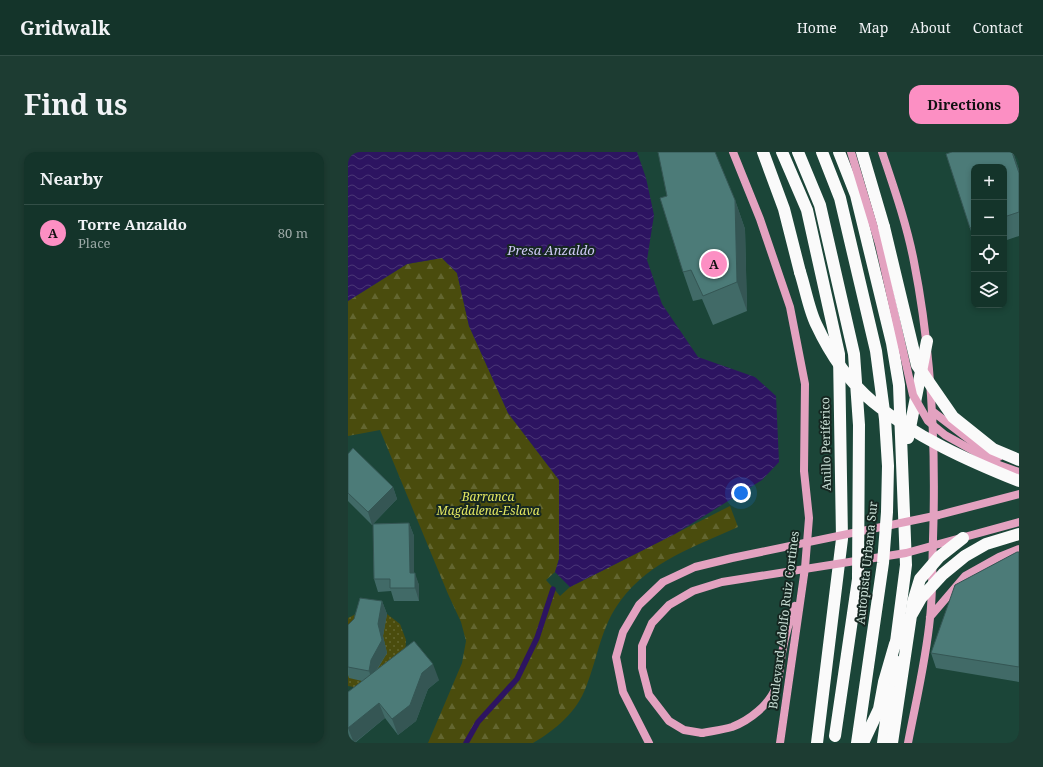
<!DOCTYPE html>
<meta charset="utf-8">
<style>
:root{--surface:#14342a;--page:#1d3c32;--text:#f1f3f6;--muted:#9daaa8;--line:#334f47;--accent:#fc8fc3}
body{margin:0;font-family:"Noto Serif",serif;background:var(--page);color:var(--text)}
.controls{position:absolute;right:12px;top:12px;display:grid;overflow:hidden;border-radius:8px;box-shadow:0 2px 6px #0003}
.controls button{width:36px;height:36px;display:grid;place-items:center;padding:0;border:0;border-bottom:1px solid var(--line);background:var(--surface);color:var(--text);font:20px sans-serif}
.you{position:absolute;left:393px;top:341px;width:14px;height:14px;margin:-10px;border:3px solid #fff;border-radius:50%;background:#1a73e8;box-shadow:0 0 0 6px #1a73e833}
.badge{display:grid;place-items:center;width:26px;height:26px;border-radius:50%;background:var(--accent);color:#111;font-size:13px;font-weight:700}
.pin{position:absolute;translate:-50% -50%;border:2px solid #fff;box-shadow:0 1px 4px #0006}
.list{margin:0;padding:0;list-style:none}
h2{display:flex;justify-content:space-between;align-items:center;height:52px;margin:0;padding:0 16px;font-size:17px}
h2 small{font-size:13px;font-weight:400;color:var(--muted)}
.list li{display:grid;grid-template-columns:26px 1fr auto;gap:12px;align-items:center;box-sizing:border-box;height:56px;padding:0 16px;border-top:1px solid var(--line)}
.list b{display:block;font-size:15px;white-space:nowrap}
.list p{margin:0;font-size:13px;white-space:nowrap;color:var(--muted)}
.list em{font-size:13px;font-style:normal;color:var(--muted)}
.icon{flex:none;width:22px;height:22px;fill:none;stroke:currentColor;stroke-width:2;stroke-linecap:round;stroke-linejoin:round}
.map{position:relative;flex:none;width:671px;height:591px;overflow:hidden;border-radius:12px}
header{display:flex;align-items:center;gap:24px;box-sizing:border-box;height:56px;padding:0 20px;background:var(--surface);border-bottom:1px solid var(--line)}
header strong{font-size:19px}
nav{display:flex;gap:22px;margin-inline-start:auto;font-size:14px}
.intro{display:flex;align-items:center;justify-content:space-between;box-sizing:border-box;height:96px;padding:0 24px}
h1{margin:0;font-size:28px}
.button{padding:10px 18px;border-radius:12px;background:var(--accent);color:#111;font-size:14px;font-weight:700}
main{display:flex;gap:24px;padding:0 24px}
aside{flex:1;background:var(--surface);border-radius:12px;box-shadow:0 2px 6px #0003}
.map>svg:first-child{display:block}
.grass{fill:url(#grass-dots)}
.forest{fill:url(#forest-firs)}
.water{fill:url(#water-waves)}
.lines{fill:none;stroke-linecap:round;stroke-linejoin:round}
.stream{stroke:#2d1461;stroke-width:5.5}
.secondary{stroke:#e3a2c0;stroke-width:8}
.motorway{stroke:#fafafa;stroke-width:12}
.secondary-bridge{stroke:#e3a2c0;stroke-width:8}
.motorway-bridge{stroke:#fafafa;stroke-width:12}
.wall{fill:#416a67}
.shaded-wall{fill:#355654}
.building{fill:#4c7b78;stroke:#355654}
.labels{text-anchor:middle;stroke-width:4;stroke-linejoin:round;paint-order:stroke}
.street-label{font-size:12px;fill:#cae0d7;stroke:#162721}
.park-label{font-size:12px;font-style:italic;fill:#e3e761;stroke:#162721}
.water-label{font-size:13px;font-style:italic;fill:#cfc9f6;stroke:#162721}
</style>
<header>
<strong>Gridwalk</strong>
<nav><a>Home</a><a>Map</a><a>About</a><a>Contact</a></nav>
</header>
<div class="intro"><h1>Find us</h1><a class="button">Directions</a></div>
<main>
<aside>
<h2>Nearby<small></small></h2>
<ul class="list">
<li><span class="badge">A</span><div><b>Torre Anzaldo</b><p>Place</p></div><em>80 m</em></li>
</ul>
</aside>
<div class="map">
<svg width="671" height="591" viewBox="0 0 671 591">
<defs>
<pattern id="grass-dots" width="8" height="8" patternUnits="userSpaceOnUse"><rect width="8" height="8" fill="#4a4c0d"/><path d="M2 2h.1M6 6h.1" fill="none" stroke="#636630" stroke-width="1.8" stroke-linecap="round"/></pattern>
<pattern id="forest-firs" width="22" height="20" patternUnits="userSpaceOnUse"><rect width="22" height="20" fill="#4a4c0d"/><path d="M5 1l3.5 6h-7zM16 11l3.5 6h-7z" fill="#636630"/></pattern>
<pattern id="water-waves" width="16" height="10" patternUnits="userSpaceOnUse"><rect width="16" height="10" fill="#2d1461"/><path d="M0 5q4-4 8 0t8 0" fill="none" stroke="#4a3677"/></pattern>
</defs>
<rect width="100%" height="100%" fill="#1b4538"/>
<path class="grass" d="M16,458L39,462L52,472L58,488L57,504L22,538L0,534V466Z"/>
<path class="forest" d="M94,106L109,121L121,174L160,261L211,328V407L207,420L198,428L212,444L222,435L382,354L390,375C348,394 302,409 273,448C253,474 250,505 238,535C229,560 207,578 185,591H80L114,511L118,489L113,470L100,442L32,278L0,284V149L59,112Z"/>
<path class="water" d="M0,0H289L298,26L306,63L299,108L314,152L350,205L407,225L428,244L431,310L414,328L327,382L222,435L207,420L211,407V328L160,261L121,174L109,121L94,106L59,112L0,149Z"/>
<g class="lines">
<path class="stream" d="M118,591L130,570L169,527L189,486L205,437"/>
<path class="secondary" d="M385,0L412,67L442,155L457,232L456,319L461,366L457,416L432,591
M534,0C546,36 559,73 566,110C584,201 588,295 585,387C584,413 585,440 582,466C578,508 568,549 560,591
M584,259L639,301L651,305
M582,465L617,424L651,405L671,397
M354,581C364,579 374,578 384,575C402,568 421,553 428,535C432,524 432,512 434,501C437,485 441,469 447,454"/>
<path class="motorway" d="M415,0L436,57L452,120
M434,0L459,58L491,202L494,387L469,591
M491,0L508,43L544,191L551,233L558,413L548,490
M514,0L536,75
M560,286L579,189
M535,591L546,508"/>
<path class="secondary-bridge" d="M503,0L531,92L565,243L580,269L597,283L651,313L671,320
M354,581L336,578L321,569L301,543L294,516V494L304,471L321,453L345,439L374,430L558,401L671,370
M301,591L275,540L268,505L275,480L291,453L315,430L347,415L384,406L591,363L671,342"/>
<path class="motorway-bridge" d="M450,0L472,53L506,202L511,273L510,427L487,584
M474,0L492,46L528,199L537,267L540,314L539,360L535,411L509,591
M536,75L569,213L605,265L645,297L671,308
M452,120C457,135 461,158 468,172C481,200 500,229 525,250C567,285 621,309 671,329
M515,591L531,557L536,530L547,492L573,446L595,422L617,404L638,392L671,382
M544,591L565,450L572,427L591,405L615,386"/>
</g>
<path class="wall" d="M665,0L671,18V84L656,89V15H626V89L622,76L600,1Z
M387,48L397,77L399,159L365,173L354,147L345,149L335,120Z
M0,302L45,335L49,347L25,372L61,371L66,384V421L71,433V449H46L43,439L30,440L26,427L25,372L24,373L0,349Z
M671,400V530L588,516L583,501Z
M34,449L39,462L35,484L39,501L29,518L91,528L80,537L68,569L50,583L37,566L7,591H0V540L14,529L1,526L0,523V473Z"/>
<path class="shaded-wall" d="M664,0H665L671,18V21Z
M387,48L397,77L399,159L389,130Z
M45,335L49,347L24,373L20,360Z
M61,371L66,384V433L62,421Z
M67,421L71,433V449L67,436Z
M34,449L39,462L35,484L39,501L27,520L25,531L21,519Z
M85,512L91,528L80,537L68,569L50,583L44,567L74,521Z
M31,551L37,566L6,591L0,576Z"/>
<path class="building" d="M310,0H367L387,48L389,130L355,144L343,118L335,120L312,46L319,44Z
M604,0H664L671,21V60L656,65V15H626V75L622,76L598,2Z
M5,296L45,335L20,360L0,341V302Z
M61,371L62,421H67V436H42V427H26L25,372Z
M669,400H671V515L583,501L607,433Z
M12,446L34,449L30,472L34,488L23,508L21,519L0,515V473L6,467Z
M66,489L85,512L74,521L62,553L44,567L31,551L0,576V540Z"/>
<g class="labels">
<g class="street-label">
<text transform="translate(478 292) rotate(-91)" y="4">Anillo Periférico</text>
<text transform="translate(519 411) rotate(-84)" y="4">Autopista Urbana Sur</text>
<text transform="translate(436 468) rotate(-83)" y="4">Boulevard Adolfo Ruiz Cortines</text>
</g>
<g class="park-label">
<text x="140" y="349">Barranca<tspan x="140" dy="14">Magdalena-Eslava</tspan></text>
</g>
<g class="water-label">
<text x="203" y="103">Presa Anzaldo</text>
</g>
</g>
</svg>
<div class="controls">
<button>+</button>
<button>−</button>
<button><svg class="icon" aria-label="locate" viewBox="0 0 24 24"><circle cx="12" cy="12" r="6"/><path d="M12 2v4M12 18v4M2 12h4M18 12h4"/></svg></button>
<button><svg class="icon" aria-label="layers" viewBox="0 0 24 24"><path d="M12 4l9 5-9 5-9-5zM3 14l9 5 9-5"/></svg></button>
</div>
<div class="you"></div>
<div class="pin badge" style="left:366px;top:112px">A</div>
</div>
</main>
